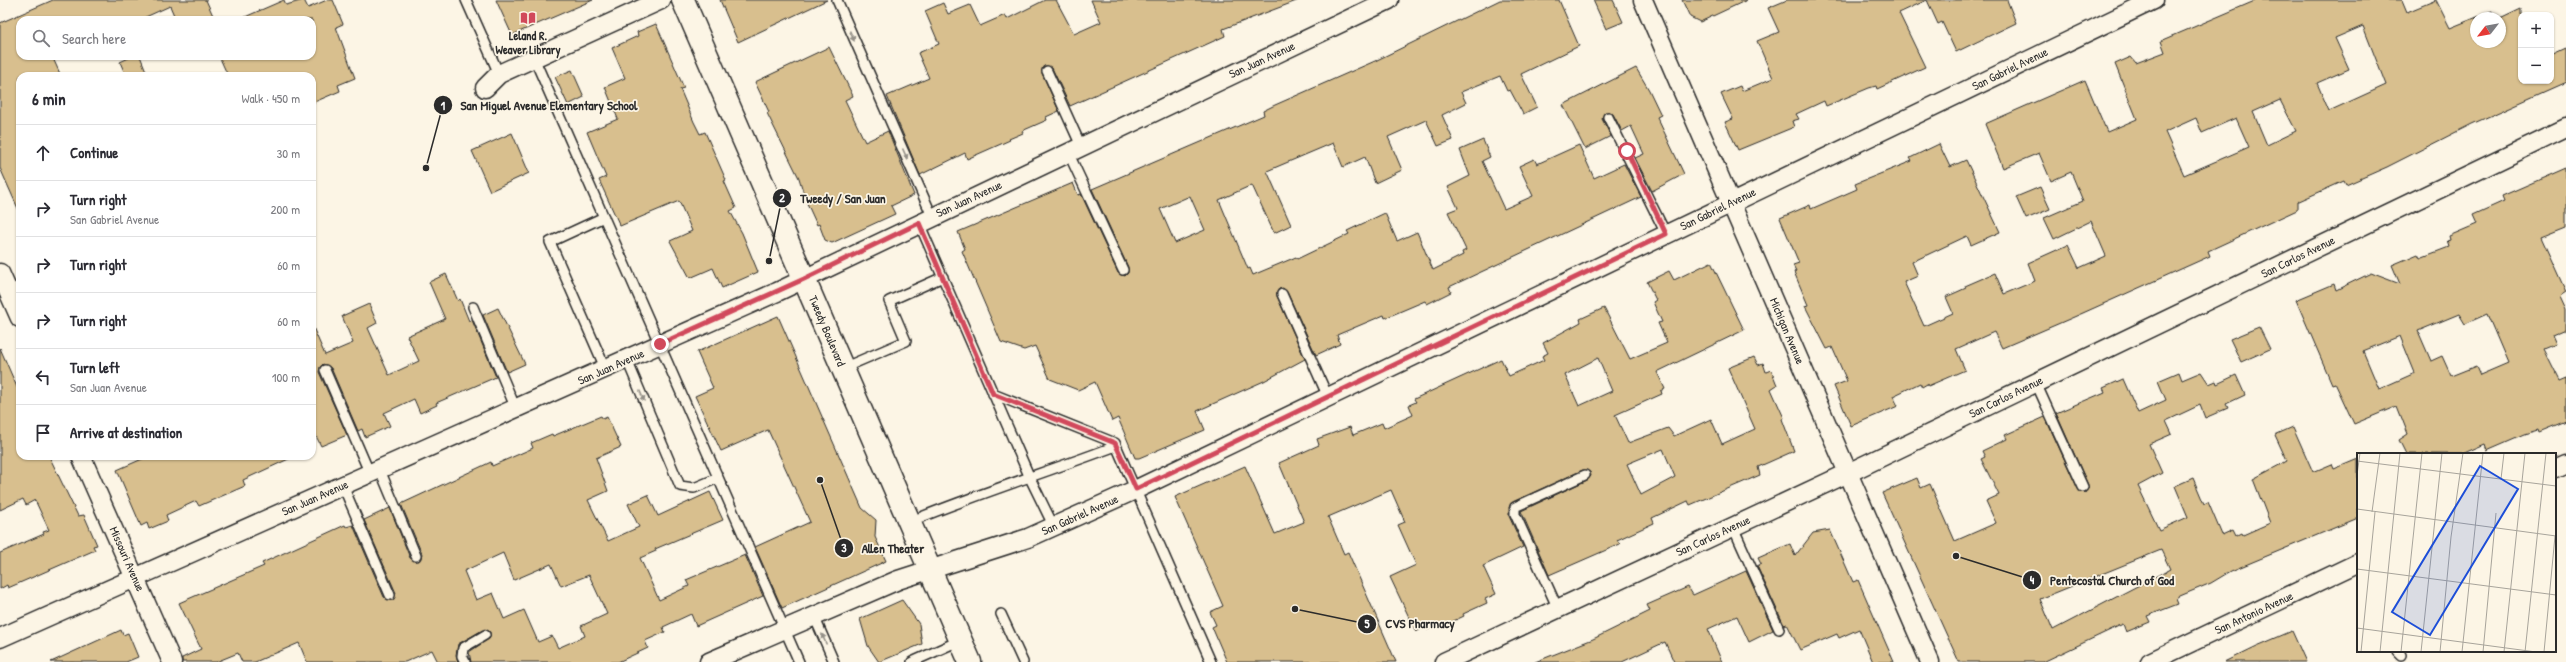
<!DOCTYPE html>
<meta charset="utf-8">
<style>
:root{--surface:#fff;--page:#f7f7f7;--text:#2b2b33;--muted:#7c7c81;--line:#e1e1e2}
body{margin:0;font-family:"Patrick Hand",sans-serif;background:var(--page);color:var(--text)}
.controls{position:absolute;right:12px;top:12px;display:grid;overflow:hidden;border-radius:8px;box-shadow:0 1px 3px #0004}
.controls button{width:36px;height:36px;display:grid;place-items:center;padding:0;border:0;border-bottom:1px solid var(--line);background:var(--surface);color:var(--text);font:20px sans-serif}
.compass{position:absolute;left:2470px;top:12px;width:36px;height:36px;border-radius:50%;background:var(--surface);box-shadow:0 1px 3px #0004;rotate:239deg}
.stop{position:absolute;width:12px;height:12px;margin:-9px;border:3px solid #d1495b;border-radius:50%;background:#fff}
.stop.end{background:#d1495b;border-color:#fff;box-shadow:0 1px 4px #0008}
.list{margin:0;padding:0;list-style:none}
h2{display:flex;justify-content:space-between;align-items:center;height:52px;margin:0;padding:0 16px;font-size:17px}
h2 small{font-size:13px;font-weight:400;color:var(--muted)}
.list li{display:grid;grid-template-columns:26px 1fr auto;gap:12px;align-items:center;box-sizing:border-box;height:56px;padding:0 16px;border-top:1px solid var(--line)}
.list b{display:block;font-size:15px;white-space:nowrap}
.list p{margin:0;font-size:13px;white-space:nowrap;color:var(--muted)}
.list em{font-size:13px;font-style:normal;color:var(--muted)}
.icon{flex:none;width:22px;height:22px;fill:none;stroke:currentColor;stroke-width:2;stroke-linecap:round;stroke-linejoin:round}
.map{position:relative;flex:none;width:2566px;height:662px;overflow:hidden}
.search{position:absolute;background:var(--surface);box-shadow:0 1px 3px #0004;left:16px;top:16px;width:300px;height:44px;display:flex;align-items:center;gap:10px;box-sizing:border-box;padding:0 14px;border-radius:12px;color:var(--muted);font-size:15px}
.panel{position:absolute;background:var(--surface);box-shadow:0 1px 3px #0004;left:16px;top:72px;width:300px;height:388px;border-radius:12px}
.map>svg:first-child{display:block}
.building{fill:#d8bf8e;stroke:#2b2b2b;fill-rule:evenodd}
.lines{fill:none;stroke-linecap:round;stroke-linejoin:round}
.lane-casing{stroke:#2b2b2b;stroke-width:12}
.street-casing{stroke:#2b2b2b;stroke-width:21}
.secondary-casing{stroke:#2b2b2b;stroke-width:25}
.lane{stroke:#fcf5e5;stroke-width:9}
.street{stroke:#fcf5e5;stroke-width:18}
.secondary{stroke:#fcf5e5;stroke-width:22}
.oneway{fill:#949088}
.route{stroke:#d1495b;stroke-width:5}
.labels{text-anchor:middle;stroke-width:3.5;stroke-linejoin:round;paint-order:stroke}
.poi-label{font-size:12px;font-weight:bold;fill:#2b2b2b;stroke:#fcf5e5}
.street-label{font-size:12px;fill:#2b2b2b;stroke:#fcf5e5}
.inset-road{fill:none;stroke:#a8a49b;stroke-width:1}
.view{fill:#1d4ed8;fill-opacity:0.15;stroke:#1d4ed8;stroke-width:2}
.inset-edge{fill:none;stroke:#2b2b2b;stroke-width:2}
.leader{fill:none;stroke:#2b2b2b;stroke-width:1.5}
.callout-dot{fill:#2b2b2b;stroke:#fcf5e5;stroke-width:1.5}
.mark-label{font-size:12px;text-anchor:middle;font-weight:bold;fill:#fff}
.callout-label{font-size:13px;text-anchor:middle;font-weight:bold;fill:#2b2b2b;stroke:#fcf5e5;stroke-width:3.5;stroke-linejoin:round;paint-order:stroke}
</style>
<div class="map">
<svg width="2566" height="662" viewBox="0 0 2566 662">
<rect width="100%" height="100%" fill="#fcf5e5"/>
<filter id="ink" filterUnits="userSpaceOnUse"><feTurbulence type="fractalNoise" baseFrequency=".025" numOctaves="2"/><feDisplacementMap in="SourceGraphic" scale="8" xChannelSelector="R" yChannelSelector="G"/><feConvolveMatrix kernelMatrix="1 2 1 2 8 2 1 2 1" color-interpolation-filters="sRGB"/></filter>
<g filter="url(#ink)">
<path class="building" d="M53,0H206L215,20H176L170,6L139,20H20V56H52L61,76H20V213L0,168V23Z
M284,0L286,5L304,0L308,8L327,0H333L343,24L336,27L355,78L338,85L340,91L312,103V76H228L219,56H312V20H238Z
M496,0H593L512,35Z
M720,0H827L738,42Z
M1045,0H1056L1074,34L1101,22L1091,0H1299L1223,29L1225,36L1070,106L1052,68L1044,66L1042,73L1059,111L1046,117L1047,120L1022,131L1023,133L1009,139L1010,140L967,159L965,153L920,175L887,96L929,78L918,53L939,44L925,11L943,3L948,14L970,5L980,26L1005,15L1007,19Z
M1500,0H1559L1579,46L1521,74L1537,107L1523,114L1510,90L1507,91L1500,76L1461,92L1466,103L1442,115L1453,140L1438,146L1426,120L1388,137L1402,170L1375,183L1365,157L1343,167L1333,143L1267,171L1291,225L1274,233L1252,185L1219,200L1248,269L1250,268L1253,275L1296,257L1297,259L1349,234L1347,231L1385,213L1397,241L1417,232L1433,270L1463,255L1462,252L1466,250L1448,212L1458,208L1448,187L1470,176L1460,150L1483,140L1490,157L1482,161L1504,209L1533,196L1519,166L1534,159L1537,164L1579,145L1594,178L1624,164L1641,197L1449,287L1451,292L1427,304L1425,301L1385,318L1384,315L1337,335L1340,344L1316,355L1287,292L1283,288L1279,289L1277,296L1305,359L1264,381L1197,411L1205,430L1139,458H1135L1118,418L1112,421L1095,382L1078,390L1050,379L1035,346L1024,350L1001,342L962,251L965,249L958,232L1073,183L1078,195L1081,194L1118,273L1125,276L1128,273V267L1092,189L1264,115L1263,111L1275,105L1375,61ZM1190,196L1205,230L1175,243L1160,209Z
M1593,0H1613L1623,22L1606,29Z
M1682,0H1747L1700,22L1690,17Z
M1787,0H2007L2016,23L1956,52L1942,22L1938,24L1927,0L1899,13L1925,67L1877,89L1876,86L1869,88L1826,106L1824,101L1796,114L1799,119L1792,121L1794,127L1738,150L1725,122L1733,119L1721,94L1740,86L1742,91L1773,78L1757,41L1779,32L1768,8Z
M2257,0H2402L2407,12L2436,0L2450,28L2492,11L2495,18H2476V42H2500V19L2521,9V81H2551V54L2566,47V82L2472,124L2387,167L2346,185L2344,181L2297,202V210L2208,251L2210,256L2074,317L2002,348L1994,332L1956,349L1965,370L1928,386L1927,384L1922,387L1920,383L1893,396L1898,406L1851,426L1834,386L1847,381L1832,347L1827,349L1805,306L1808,305L1794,272L1796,271L1793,265L1799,263L1780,218L1810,205L1811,209L1857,189L1855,184L1912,161L1910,158L1939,144L1950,167L1966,160L2000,232L1971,245L1967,236L1912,262L1918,276L1904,282L1924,326L1953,313L1946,297L1966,288L1965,286L1995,273L2004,294L2035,281L2028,263L2068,245L2079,268L2106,256L2091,221L2054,239L2044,218L2083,201L2071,172L2051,181L2039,153L2003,168L1985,124L2085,80L2107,132L2137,119L2115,64L2131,57L2136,63L2165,52L2161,41ZM2363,26L2386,85L2329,111L2317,83L2349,69L2335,38ZM2280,100L2296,131L2267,145L2253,112ZM2196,118L2202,133L2236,118L2249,147L2184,175L2165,132Z
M656,24L684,88L680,89L694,122L700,134L705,132L726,180L724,181L736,208L730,211L742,233L758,272L722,288L713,268L690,278L670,241L692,231L679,201L620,226L599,180L606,177L587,132L618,119L605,87L625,78L612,48L638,36L637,32Z
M829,47L853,96L845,100L865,142L888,131L914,195L891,206L895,214L832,243L825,240L819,224L817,225L806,201L799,178L767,113L769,112L755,82Z
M133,56H140L148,76H126L120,62Z
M1636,68L1649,90L1661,115L1657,117L1684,174L1652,191L1635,158L1644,154L1631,126L1622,131L1613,114L1605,112L1602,119L1611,136L1585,149L1563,105Z
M572,70L584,97L568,105L555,77Z
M512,133L529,173L490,191L472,151Z
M2566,168V227L2541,237L2566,292L2560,296L2566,309V330L2552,336L2556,345L2544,350L2559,380L2566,377V422L2539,433L2538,430L2524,434L2487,450L2485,444L2462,454H2406L2399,440L2408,434L2397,406L2354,424L2335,383L2332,384L2296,300L2334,284L2336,290L2371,273L2400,284L2392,265L2418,254L2420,258L2449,247L2447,241L2450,240L2449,236L2477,224L2473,215L2504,201L2502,196ZM2459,314L2465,324L2487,314L2508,363L2480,375L2476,366L2451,376L2442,356L2431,361L2418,331ZM2400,336L2415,373L2379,389L2363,351Z
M2040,187L2050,209L2026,219L2016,197Z
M1711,262L1744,330L1657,372L1665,389L1661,391L1662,394L1615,415L1628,443L1668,428L1674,436L1711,419L1722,444L1755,429L1728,368L1754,357L1758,365L1763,363L1766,372L1771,370L1777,385L1771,389L1784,418L1782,419L1794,451L1758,467L1760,475L1690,505L1688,501L1652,518L1654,523L1617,540L1620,544L1549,575L1521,511L1587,480L1591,476L1590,472L1583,470L1513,502L1509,507V516L1523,547L1483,566L1496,594L1485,599L1487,603L1463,614L1464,616L1443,626L1442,623L1427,630L1425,627L1416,632L1390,577L1416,565L1398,525L1405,522L1391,490L1328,517L1344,554L1348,552L1396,662H1227L1212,627L1216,625L1210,612L1223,606L1175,497L1245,466L1275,534L1304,522L1279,463L1319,445L1317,439L1350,427L1353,435L1382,423L1384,428L1413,415L1409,405L1416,402L1414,399L1501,359L1509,376L1544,360L1542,356L1548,353L1543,343L1581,322L1580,319L1604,308L1630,359L1667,343L1658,323L1662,322L1653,302L1656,300L1647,282L1669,271L1674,280ZM1598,358L1612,391L1579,406L1565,375ZM1663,449L1675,477L1641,495L1627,464Z
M446,274L458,301L460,299L469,321L472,320L496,377L436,403L437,405L420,413L414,399L384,413L390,426L365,437L362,429L358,431L331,368L323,364L320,367L319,372L347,435L321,446L312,428V325L325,355L353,343L342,316L369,304L377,323L368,328L389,375L419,361L407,336L445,319L429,282Z
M498,308L525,364L507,372L483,315Z
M778,316L862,508L876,520L875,537L886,561L782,608L755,547L810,522L768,430L721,451L695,396L713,388L697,352Z
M2259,327L2270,349L2241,362L2230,339Z
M0,348L20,394V456H49L78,516L84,515L97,545L93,546L95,550L8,588L7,585L0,589V553L44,534L43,532L49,530L35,500L26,505L23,499L0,510Z
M2179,372L2182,380L2201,372L2209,384L2216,381L2217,384L2236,375L2245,395L2226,404L2228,408L2205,418L2200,405L2166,421L2172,434L2149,444L2162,473L2138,486L2159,530L2188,517L2175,486L2193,478L2204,504L2208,502L2222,535L2233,530L2236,536L2242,533L2243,535L2270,523L2253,479L2287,461L2275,435L2293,427L2313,472L2332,464L2334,469L2358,459V518L2231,571L2211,583L2180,596L2176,599L2178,604L2147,616L2150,622L2126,632L2123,624L2043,662H1959L1882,493L1917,478L1921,488L1930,484L1955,541L1996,523L1986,501L1999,495L1981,459L1985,457L1982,451L2007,439L2005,435L2045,417L2078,489L2085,493L2088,485L2056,413L2105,392L2103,388L2123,379L2138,413L2166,400L2158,381ZM2161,550L2170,569L2053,630L2040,599Z
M601,416L603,419L607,417L621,447L596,458L608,491L588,500L608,541L639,527L628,504L648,495L658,516L710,492L723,520L655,549L656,551L640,558L659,600L689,586L686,580L745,555L763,596L696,626L691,614L663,627L665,632L645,641L648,648L618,662H471L469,652L490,638V632L485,629L458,644L456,655L458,662H438L432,650L405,662H307L299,643L255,662H242L238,653L216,662H182V658L201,649L179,603L264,566L262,563L345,525L346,527L353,525L384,597L393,600L396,593L364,520L390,508L410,558L419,561L422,554L401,504L491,462L492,466L533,448L531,443L552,434L553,436ZM503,553L514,580L551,564L561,586L589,575L607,614L581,626L585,636L558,648L552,636L538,642L524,610L504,619L493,593L476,600L464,571Z
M149,456H295L243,480L245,486L199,506L196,501L166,515L168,521L149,529L147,523L141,526L117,470Z
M1830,530L1853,582L1858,580L1894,662H1873L1859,629L1839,638L1837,634L1800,650L1787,624L1784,625L1757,566L1761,564L1758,558L1790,544L1795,556L1813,533Z
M1746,571L1773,630L1749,642L1737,616L1708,629L1722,662H1674L1665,642L1622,662H1535L1593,639L1650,611L1647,605L1688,587L1693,595Z
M902,600L919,624L922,644L879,662L868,646L860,619Z
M121,630L123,635L128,633L138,657L126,662H51Z
M2292,631L2306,662H2224L2257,646Z"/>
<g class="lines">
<g class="lane-casing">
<path id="lane" d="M466,0L499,74
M837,0L932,216
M534,58L799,662
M1047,71L1081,146
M1608,117L1666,234
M1068,152L1123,270
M604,217L550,242L606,370
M919,223L1030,478L1054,527
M8,291L20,286
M1282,294L1328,397
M473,307L516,409
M627,360L680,486L694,488L718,478
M843,368L906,341L889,301L943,277
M325,370L370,474
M2036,383L2083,487
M993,394L1115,443L1211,662
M380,470L416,556
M343,486L390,595
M909,522C977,494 1047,472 1116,446
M1733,527L1779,629
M1558,609L1515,514V507L1585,475
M1001,614L1023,662
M814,616L834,662
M2397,651L2401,655
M465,662L462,656L463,648L485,635
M912,662L961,640"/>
</g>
<g class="street-casing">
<path id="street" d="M1643,0L1930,662
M485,88L499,74L661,0
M0,273L20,318
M81,456L172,662
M2555,468L2566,463
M0,638L777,292L1389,0
M709,662L898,580L1028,538L1137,489L2154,0
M1444,662L1848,473L2566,128
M2150,662L2358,563"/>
</g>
<g class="secondary-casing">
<path id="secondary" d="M683,0L970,662"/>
</g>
<use href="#lane" class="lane"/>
<use href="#street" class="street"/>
<use href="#secondary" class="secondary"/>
</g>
<defs><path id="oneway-solid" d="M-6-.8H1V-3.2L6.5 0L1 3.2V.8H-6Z"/></defs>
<g class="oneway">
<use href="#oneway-solid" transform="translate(852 36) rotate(66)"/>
<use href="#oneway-solid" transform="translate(905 154) rotate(66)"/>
<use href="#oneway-solid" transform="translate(642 396) rotate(67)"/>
<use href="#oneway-solid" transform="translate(824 639) rotate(-114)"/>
</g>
</g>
<g class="lines" filter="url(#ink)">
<path class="route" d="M660,344L804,279L919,223L993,394L1115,443L1136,489L1666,234L1627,151"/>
</g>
<defs>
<g id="library-bare" transform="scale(1.2)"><path d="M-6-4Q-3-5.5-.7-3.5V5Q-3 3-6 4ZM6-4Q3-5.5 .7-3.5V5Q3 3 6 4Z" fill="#d1495b" stroke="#fcf5e5" stroke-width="2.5" paint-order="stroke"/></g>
</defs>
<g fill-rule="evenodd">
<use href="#library-bare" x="528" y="18"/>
</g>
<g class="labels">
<g class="poi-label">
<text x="528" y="40">Leland R.<tspan x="528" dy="14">Weaver Library</tspan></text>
</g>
<g class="street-label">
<text transform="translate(1262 60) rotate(-25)" y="4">San Juan Avenue</text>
<text transform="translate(2010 69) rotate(-26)" y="4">San Gabriel Avenue</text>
<text transform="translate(969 199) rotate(-25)" y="4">San Juan Avenue</text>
<text transform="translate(1718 209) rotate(-26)" y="4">San Gabriel Avenue</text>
<text transform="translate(2298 257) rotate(-26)" y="4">San Carlos Avenue</text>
<text transform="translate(827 331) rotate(67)" y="4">Tweedy Boulevard</text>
<text transform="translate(1787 331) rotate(67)" y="4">Michigan Avenue</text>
<text transform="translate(611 367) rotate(-24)" y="4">San Juan Avenue</text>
<text transform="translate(2006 397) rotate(-26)" y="4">San Carlos Avenue</text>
<text transform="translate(315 498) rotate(-24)" y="4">San Juan Avenue</text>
<text transform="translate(1080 515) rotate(-24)" y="4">San Gabriel Avenue</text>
<text transform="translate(1713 536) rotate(-25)" y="4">San Carlos Avenue</text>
<text transform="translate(127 559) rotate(66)" y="4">Missouri Avenue</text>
<text transform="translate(2254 613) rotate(-25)" y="4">San Antonio Avenue</text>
</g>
</g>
<g transform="translate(2357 453)">
<rect width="199" height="199" fill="#fcf5e5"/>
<path class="inset-road" d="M0,8L199,33M0,22L3,0M144,26L147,0M0,56L199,83M15,59L23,0M0,116L199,142M0,175L179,199M4,199L18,59M23,199L43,0M44,199L65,0M64,199L85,0M83,199L94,84L106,0M105,199L126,0M126,199L139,60M147,199L168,0M168,199L189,0M187,199L198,83"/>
<path class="view" d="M123,13L161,36L73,182L35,159Z"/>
<rect width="199" height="199" class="inset-edge"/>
</g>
<path class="leader" d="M426 168L443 105M769 261L782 198M820 480L844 548M1956 556L2032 580M1295 609L1367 624"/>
<g class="callout-dot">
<circle cx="426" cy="168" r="4"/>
<circle cx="769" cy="261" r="4"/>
<circle cx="820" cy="480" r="4"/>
<circle cx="1956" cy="556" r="4"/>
<circle cx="1295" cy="609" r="4"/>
<circle cx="443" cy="105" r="10"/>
<circle cx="782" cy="198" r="10"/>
<circle cx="844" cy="548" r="10"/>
<circle cx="2032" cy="580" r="10"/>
<circle cx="1367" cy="624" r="10"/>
</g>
<g class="mark-label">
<text x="443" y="110">1</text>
<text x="782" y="202">2</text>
<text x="844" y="552">3</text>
<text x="2032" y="584">4</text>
<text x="1367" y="628">5</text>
</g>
<g class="callout-label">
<text x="549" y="110">San Miguel Avenue Elementary School</text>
<text x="843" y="203">Tweedy / San Juan</text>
<text x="893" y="553">Allen Theater</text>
<text x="2112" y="585">Pentecostal Church of God</text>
<text x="1420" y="628">CVS Pharmacy</text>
</g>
</svg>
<div class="controls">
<button>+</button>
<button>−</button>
</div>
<svg class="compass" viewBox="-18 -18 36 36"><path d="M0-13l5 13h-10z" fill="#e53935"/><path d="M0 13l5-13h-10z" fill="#7c7c81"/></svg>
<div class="stop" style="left:1627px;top:151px"></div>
<div class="stop end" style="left:660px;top:344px"></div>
<div class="search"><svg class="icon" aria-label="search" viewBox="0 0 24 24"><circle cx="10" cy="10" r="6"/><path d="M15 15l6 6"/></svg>Search here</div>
<section class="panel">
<h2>6 min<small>Walk · 450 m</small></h2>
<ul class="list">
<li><svg class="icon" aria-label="ahead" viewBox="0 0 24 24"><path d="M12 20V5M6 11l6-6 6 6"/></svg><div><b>Continue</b></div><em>30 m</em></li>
<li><svg class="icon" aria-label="right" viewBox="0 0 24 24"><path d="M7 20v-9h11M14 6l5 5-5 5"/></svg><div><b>Turn right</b><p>San Gabriel Avenue</p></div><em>200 m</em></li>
<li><svg class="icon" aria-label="right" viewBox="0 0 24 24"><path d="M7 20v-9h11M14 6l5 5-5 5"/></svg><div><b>Turn right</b></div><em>60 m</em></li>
<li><svg class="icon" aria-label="right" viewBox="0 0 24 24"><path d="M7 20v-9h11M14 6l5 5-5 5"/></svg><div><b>Turn right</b></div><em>60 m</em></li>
<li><svg class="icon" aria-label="left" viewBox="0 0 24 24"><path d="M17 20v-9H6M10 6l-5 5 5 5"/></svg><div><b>Turn left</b><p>San Juan Avenue</p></div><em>100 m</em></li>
<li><svg class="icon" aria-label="arrive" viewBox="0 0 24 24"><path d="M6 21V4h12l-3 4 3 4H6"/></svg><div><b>Arrive at destination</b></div></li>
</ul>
</section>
</div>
